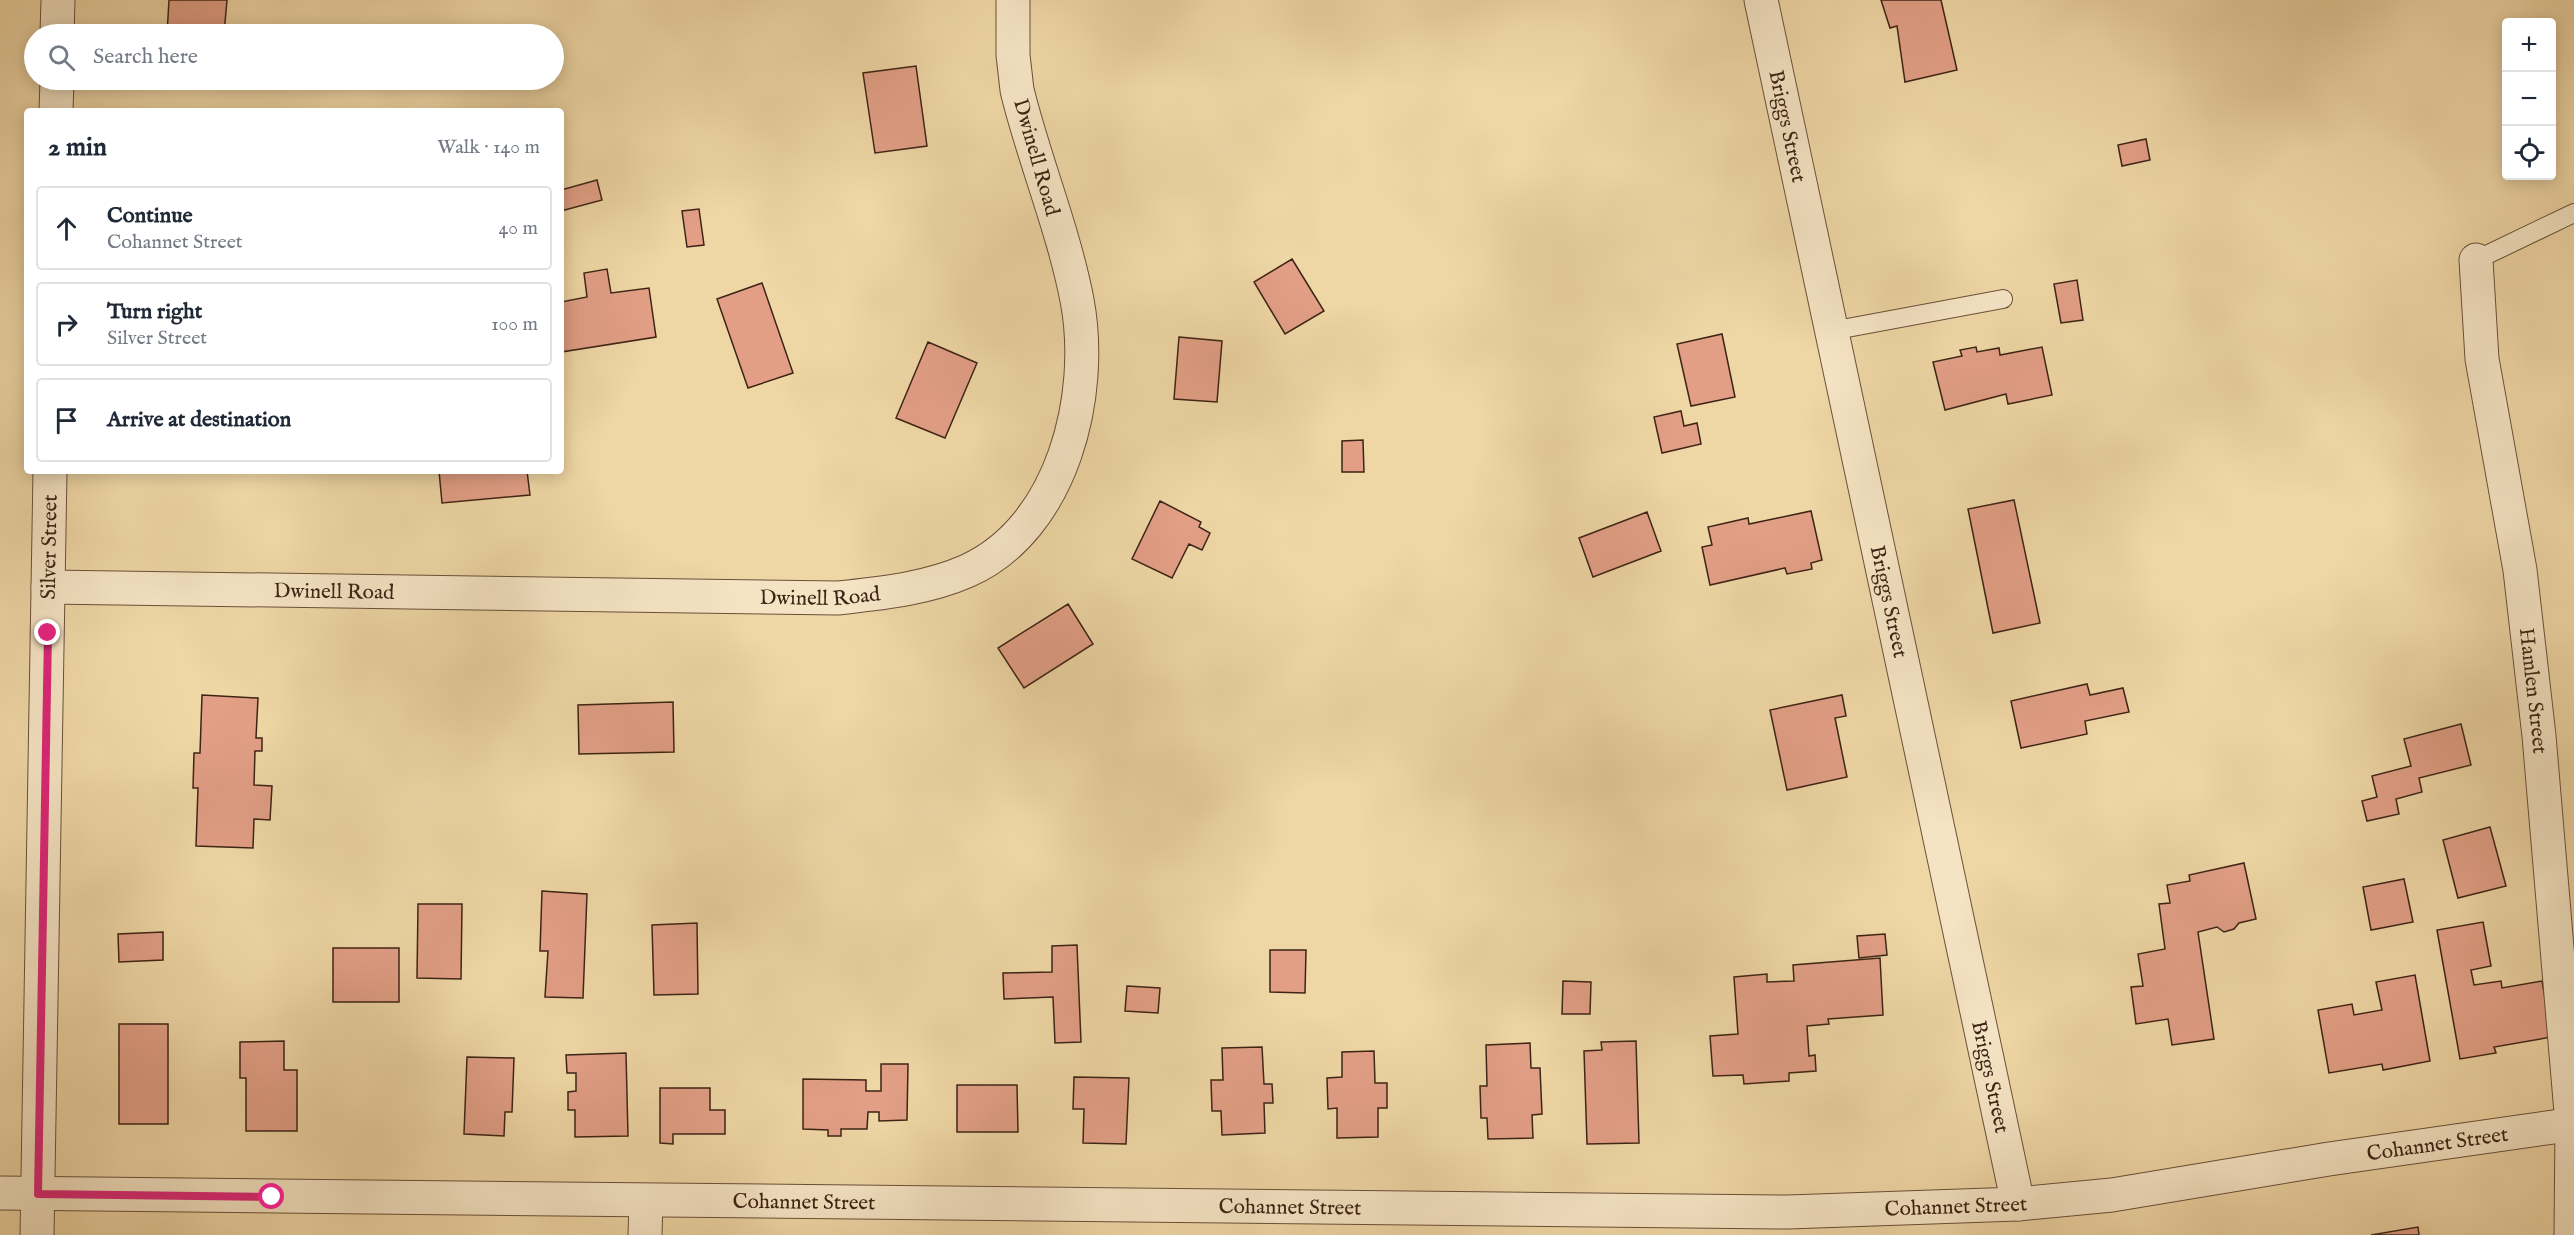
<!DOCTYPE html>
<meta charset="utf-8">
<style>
:root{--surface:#fff;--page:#f2f2f3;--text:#1f2937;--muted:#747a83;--line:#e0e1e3}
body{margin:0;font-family:"IM FELL English",serif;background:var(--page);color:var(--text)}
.controls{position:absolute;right:18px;top:18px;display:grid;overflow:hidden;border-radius:6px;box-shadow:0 3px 15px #0003}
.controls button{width:54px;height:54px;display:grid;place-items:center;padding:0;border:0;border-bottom:2px solid var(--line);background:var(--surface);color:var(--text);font:30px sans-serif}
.stop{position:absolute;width:18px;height:18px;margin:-14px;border:4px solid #db2777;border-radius:50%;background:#fff}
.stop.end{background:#db2777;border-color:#fff;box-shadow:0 2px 6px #0008}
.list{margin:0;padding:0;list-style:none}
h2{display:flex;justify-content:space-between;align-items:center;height:78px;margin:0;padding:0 24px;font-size:26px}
h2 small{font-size:20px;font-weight:400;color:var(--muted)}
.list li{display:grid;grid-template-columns:39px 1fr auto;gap:18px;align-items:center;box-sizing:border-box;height:84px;margin:0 12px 12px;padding:0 12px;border:2px solid var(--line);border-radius:6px}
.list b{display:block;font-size:22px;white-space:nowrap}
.list p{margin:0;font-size:20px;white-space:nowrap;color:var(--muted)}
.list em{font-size:20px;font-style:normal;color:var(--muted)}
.icon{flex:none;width:33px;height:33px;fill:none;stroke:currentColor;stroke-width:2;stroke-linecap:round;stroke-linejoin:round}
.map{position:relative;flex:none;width:2574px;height:1235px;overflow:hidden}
.search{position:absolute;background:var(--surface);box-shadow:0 3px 15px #0003;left:24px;top:24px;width:540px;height:66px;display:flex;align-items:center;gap:15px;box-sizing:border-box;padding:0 21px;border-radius:33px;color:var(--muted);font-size:22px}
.panel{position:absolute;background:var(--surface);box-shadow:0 3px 15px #0003;left:24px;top:108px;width:540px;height:366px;border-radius:6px}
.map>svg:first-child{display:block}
.building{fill:#e29f86;stroke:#3d2415;stroke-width:1.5}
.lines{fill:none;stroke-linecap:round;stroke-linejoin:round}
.service-casing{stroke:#6a5039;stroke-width:20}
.minor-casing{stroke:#6a5039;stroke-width:35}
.tertiary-casing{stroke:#6a5039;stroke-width:35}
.service{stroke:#f5e4c4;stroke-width:18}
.minor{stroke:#f5e4c4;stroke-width:33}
.tertiary{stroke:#f5e4c4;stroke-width:33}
.route{stroke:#db2777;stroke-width:8}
.labels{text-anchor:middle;stroke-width:5;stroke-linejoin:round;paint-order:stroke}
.street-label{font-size:21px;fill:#3d2415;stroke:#f5e4c4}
</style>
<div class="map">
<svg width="2574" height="1235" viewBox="0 0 2574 1235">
<rect width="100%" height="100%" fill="#efd6a5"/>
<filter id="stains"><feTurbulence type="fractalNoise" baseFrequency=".00333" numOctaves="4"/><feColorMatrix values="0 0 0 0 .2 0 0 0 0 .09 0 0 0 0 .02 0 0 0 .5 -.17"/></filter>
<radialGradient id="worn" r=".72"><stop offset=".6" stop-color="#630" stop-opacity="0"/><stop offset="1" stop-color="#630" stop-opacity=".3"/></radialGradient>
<path class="building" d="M169,0H227L224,34H167Z
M1881,0H1941L1957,70L1905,82L1897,26L1890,28Z
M916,66L927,146L875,153L863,73Z
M2146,139L2150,160L2122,166L2118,145Z
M597,180L602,200L561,211V190Z
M699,209L704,245L687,247L682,211Z
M1292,259L1324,311L1285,334L1254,282Z
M607,269L611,293L649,288L656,337L561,352V302L587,297L584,273Z
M2077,280L2083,320L2061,323L2054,284Z
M762,283L793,373L748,388L717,299Z
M1722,334L1735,397L1691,406L1677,344Z
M1179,337L1222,341L1217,402L1174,399Z
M928,342L977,363L945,438L896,418Z
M1976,347L1977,352L1999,348L2000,355L2042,347L2052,395L2008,404L2006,394L1945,410L1933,362L1962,356L1960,350Z
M1681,411L1684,426L1697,423L1701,444L1662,453L1654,417Z
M1363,440L1364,472H1342V441Z
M439,471H527L530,495L442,503Z
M2014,500L2040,623L1993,633L1968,509Z
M1160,501L1201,522L1199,527L1210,533L1202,550L1189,544L1172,578L1132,559Z
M1811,511L1822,560L1811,563L1812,569L1787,574L1785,568L1710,585L1702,547L1712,545L1708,527L1748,518L1749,524Z
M1647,512L1661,551L1593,577L1579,538Z
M1068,604L1093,644L1024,688L998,648Z
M2087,684L2090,695L2123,688L2129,712L2085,721L2087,734L2021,748L2011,701Z
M202,695L258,698L256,738H262V751H255L254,785L272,786L270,820L254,819L253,848L196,846L198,788H193L194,753H200Z
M1842,695L1846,716L1835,718L1847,777L1787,790L1770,710Z
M673,702L674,752L579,754L578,705Z
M2461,724L2471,765L2419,778L2422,792L2396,799L2399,814L2367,821L2362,801L2377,797L2372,776L2411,766L2404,739Z
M2490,827L2506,886L2458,898L2443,840Z
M2244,863L2256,919L2239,923L2234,929L2224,932L2217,927L2198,932L2214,1039L2172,1045L2168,1019L2136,1024L2131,987L2143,986L2138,954L2165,949L2159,904L2170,903L2167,885L2190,881L2189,875Z
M2404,879L2413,922L2371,930L2363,887Z
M542,891L587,894L583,998L545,997L548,951H540Z
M418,904H462L461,979L417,978Z
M2483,922L2491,966L2471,970L2474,985L2501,981L2502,988L2542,981L2552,1037L2494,1047L2496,1053L2460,1059L2437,930Z
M697,923L698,994L654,995L652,925Z
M163,932V960L119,962L118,934Z
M1885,934L1887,955L1859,958L1857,936Z
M1077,945L1081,1042L1055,1043L1053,997L1004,999L1003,973L1052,972V946Z
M333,948H399V1002H333Z
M1270,950H1306L1305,993L1270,992Z
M1880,958L1883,1015L1828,1019L1829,1024L1807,1026L1809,1056L1815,1055L1816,1071L1789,1073V1081L1744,1084L1743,1075L1713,1076L1710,1036L1738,1034L1734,977L1767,974V982L1794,981L1793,965Z
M2415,975L2430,1061L2383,1070L2382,1064L2329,1073L2318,1010L2352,1004L2354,1015L2382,1010L2376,982Z
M1563,981L1591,982L1590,1014H1562Z
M1127,986L1160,988L1158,1013L1125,1011Z
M119,1024H168V1124H119Z
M284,1041V1070H297V1131H246V1078H240V1042Z
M1636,1041L1639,1143L1587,1144L1584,1051L1602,1050L1601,1042Z
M1530,1043L1531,1068H1540L1542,1114L1532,1115L1533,1138L1488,1139L1487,1118H1481L1480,1086H1487L1486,1045Z
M1262,1047L1264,1084H1272L1273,1103H1264L1265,1133L1222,1135L1221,1111H1212L1211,1080H1223L1222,1048Z
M1374,1051L1375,1083H1387V1108H1378V1137L1337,1138V1108L1328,1109L1327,1078L1342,1077V1052Z
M626,1053L628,1136L575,1137V1110H568V1092L576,1091V1073H567L566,1055Z
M467,1057L514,1058L512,1112H505L504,1136L464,1134Z
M881,1064H908L907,1120L879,1121V1112H868L867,1129H841V1136H828V1130L803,1129V1079L866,1080V1091H881Z
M1074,1077L1129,1078L1126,1144L1083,1143L1084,1109H1073Z
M957,1085H1017L1018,1132H957Z
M660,1088H710V1110H725V1134H673V1144L660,1143Z
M2418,1227L2419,1235H2371Z"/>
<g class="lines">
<g class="service-casing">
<path id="service" d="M2476,260L2574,213
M1831,331L2003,299"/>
</g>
<g class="minor-casing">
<g id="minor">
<path id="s1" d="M1761,0L2018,1204"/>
<path id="s2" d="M2476,260L2482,359L2520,570L2539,736L2572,1124L2571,1235"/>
<path id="s3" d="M48,587L838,598C882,593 926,589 967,571C1063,528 1095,395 1077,300C1063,228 1034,160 1017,90L1013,55V0"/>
<path id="s4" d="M0,1193L1788,1212L2018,1204L2112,1195L2329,1159L2574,1124"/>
<path d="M645,1235L646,1201"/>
</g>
</g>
<g class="tertiary-casing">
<g id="tertiary">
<path d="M57,34L58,0"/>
<path d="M56,111L57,80"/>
<path id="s5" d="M37,1235L50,471"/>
</g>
</g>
<use href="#service" class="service"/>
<use href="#minor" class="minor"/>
<use href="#tertiary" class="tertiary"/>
</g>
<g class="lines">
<path class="route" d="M48,633L38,1194L272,1197"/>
</g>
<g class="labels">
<g class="street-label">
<text dy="7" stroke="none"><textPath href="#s1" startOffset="129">Briggs Street</textPath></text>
<text transform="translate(1037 157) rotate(74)" y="7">Dwinell Road</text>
<text dy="7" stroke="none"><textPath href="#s5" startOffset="688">Silver Street</textPath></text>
<text dy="7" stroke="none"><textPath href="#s3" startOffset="286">Dwinell Road</textPath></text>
<text dy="7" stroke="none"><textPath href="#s3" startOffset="772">Dwinell Road</textPath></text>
<text dy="7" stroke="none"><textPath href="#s1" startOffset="615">Briggs Street</textPath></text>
<text dy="7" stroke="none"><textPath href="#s2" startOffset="435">Hamlen Street</textPath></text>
<text dy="7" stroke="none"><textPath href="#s1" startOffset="1101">Briggs Street</textPath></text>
<text dy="7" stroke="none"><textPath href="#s4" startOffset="2442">Cohannet Street</textPath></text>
<text dy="7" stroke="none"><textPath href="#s4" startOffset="804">Cohannet Street</textPath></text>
<text dy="7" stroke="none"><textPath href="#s4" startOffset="1956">Cohannet Street</textPath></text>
<text dy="7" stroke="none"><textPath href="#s4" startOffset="1290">Cohannet Street</textPath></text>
</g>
</g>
<rect width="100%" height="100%" filter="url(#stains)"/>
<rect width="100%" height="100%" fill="url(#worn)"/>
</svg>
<div class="controls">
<button>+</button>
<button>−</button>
<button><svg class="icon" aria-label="locate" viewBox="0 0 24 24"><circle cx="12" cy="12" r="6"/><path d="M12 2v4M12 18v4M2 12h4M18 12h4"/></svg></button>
</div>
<div class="stop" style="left:272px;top:1197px"></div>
<div class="stop end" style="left:48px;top:633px"></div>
<div class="search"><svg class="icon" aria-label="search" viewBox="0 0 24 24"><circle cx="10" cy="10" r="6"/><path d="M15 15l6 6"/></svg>Search here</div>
<section class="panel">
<h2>2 min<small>Walk · 140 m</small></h2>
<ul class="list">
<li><svg class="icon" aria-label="ahead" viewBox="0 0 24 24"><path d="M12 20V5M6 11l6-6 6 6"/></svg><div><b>Continue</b><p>Cohannet Street</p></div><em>40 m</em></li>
<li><svg class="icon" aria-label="right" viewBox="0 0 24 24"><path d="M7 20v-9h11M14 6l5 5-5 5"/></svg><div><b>Turn right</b><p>Silver Street</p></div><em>100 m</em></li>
<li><svg class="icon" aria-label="arrive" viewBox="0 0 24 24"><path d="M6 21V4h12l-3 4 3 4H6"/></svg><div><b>Arrive at destination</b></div></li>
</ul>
</section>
</div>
